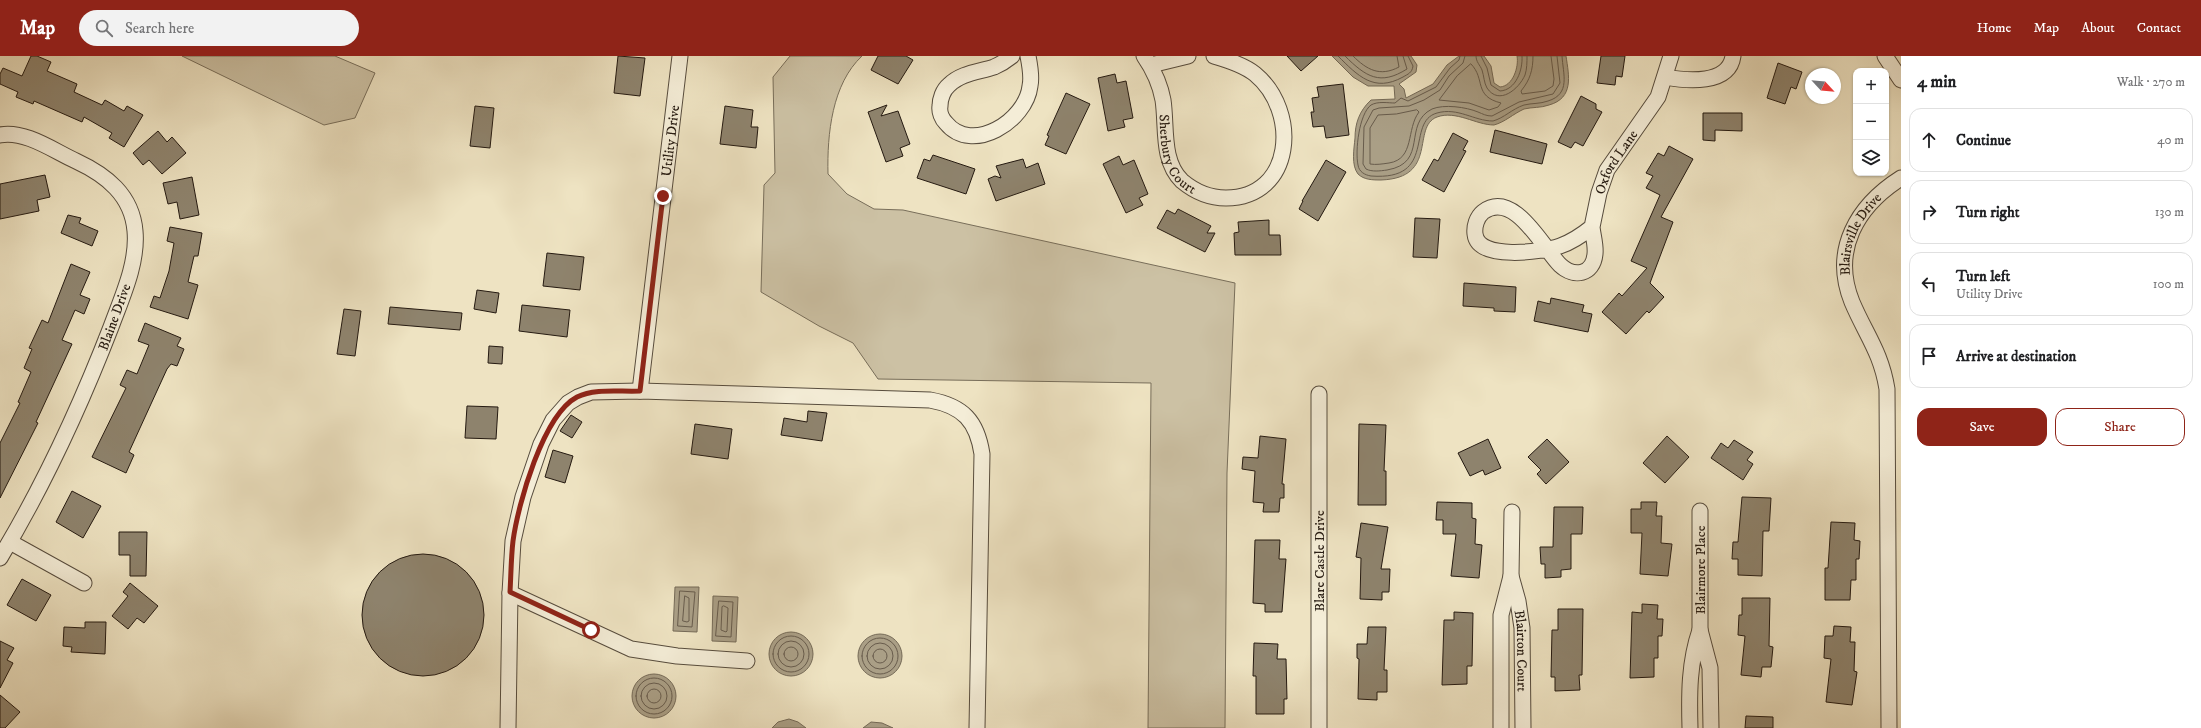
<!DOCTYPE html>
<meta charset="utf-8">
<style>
:root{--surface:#fff;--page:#f2f2f2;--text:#202124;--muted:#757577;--line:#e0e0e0;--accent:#8f2418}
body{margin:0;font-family:"IM FELL DW Pica",serif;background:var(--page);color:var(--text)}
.controls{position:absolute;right:12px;top:12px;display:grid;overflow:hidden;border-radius:8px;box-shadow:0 1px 3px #0004}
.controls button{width:36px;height:36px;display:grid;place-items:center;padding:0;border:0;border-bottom:1px solid var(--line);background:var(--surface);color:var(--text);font:20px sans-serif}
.compass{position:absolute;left:1805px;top:12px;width:36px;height:36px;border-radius:50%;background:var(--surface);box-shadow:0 1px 3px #0004;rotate:116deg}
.stop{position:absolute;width:12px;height:12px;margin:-9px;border:3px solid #8f2418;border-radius:50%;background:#fff}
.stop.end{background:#8f2418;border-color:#fff;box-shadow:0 1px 4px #0008}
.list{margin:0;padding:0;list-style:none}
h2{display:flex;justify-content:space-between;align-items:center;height:52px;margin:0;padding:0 16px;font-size:17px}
h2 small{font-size:13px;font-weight:400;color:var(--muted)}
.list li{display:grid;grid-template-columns:26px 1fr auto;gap:12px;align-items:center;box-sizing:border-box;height:64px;margin:0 8px 8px;padding:0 8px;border:1px solid var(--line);border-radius:12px}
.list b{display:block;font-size:15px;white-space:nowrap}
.list p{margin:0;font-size:13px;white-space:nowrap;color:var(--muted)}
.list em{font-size:13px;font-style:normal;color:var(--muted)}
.actions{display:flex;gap:8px;padding:12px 16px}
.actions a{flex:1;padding:9px 0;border:1px solid var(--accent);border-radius:12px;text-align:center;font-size:14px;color:var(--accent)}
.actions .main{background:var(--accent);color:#fff}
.icon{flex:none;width:22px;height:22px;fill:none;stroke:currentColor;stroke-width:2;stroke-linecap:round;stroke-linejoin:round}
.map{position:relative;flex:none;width:1901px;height:672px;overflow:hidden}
header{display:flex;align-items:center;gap:24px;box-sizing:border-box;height:56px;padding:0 20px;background:var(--accent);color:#fff}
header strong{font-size:19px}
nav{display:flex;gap:22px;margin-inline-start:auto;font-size:14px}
.search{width:280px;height:36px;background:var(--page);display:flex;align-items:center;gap:10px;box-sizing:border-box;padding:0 14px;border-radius:22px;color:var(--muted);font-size:15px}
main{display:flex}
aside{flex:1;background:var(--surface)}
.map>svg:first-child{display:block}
.green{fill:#ccc1a4;stroke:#786e5a}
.water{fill:#aa9f86;stroke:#756a57}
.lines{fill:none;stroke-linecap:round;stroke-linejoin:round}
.shore{stroke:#685c4c;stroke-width:1}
.building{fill:#8e836d;stroke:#251a11}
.minor-casing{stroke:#574c3d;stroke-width:17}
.minor{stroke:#f4edd7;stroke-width:15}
.route{stroke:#8f2418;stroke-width:5}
.labels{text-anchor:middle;stroke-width:3;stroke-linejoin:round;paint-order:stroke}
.street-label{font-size:14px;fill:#251a11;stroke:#f4edd7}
</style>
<header>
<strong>Map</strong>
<div class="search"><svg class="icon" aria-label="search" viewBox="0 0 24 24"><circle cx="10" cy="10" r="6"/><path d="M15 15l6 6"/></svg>Search here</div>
<nav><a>Home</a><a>Map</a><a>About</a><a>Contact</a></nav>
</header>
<main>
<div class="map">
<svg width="1901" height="672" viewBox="0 0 1901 672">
<rect width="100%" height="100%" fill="#eee3c2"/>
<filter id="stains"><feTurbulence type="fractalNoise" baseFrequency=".005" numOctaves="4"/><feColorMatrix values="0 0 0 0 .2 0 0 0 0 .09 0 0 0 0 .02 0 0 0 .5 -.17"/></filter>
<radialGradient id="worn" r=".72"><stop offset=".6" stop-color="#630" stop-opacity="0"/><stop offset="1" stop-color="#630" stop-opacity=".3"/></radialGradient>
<path class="green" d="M182,0H335L375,17L355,62L324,69Z
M790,0H862C832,28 827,78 828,118L847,138L874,153L903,154L1235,227L1227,417L1225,672H1148L1151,327L878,323L853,287L819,270L761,236L764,129L775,117L773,21Z"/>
<path class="water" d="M1332,0H1411L1417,9L1416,16L1399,28L1404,33L1406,42L1433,28L1447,9L1459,0H1484L1491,10L1494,27L1500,31C1513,30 1519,11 1517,0H1566C1569,20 1574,42 1549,49C1541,52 1532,51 1524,53C1513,58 1505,66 1494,69C1476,69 1456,54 1437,61C1411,71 1439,122 1381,124C1373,124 1364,124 1358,118C1351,109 1354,93 1355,82C1355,68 1359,55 1371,44L1395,43L1394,30H1368L1353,21Z
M675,531H699L697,576L673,575Z
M713,540L738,541L736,586L712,585Z
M769 598a22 22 0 1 1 44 0a22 22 0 1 1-44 0Z
M858 600a22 22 0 1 1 44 0a22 22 0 1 1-44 0Z
M632 640a22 22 0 1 1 44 0a22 22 0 1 1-44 0Z
M789,663L798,666L806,672H772L778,666Z
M871,666L882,667L893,672H863Z"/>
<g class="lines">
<path class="shore" d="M1338,0C1358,20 1374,37 1403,21C1408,18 1412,17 1413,10L1408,0
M1345,0C1366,21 1380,30 1407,13L1403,0
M1353,0C1367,14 1380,21 1399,11L1397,0
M1460,0L1459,4L1450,12L1436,31L1408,45L1401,42L1395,47C1388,47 1378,45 1371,49C1359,58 1355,95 1358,109C1359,116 1365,119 1371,120C1438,125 1405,66 1437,57C1458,51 1474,65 1493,65C1504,62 1512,53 1524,49C1532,47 1540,48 1548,45C1571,38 1563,18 1562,0
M1465,0L1463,7L1449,20L1440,34L1424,44L1409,50L1379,52L1373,54L1364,71L1363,108L1366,113C1372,116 1380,115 1387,114C1429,107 1402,68 1432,53C1444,48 1466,51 1478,56C1483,58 1486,60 1492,60L1519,46L1553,38L1560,27L1557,0
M1476,0C1476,6 1480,9 1482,14C1484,20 1484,27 1487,32C1499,50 1519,33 1525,19C1527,13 1527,6 1527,0
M1481,0L1487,12L1491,29L1500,35C1516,34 1523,14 1522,0
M1533,0C1533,14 1530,24 1521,35L1522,38L1545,35L1553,30L1554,23L1551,0
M1471,8C1486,23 1473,40 1501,47L1498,51L1489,54L1469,47L1439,44L1457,20Z
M1417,54L1419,56C1406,73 1415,103 1389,107C1382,108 1376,109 1370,108V72L1378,59L1396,58Z
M680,535L695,536L692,571L678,570Z
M685,540L689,542V565L687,566L683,565Z
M719,545L733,546L731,581L716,580Z
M724,550L728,552L727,575L726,576L721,574L722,551Z
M773 598a18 18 0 1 1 36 0a18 18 0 1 1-36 0Z
M862 600a18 18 0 1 1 36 0a18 18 0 1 1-36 0Z
M778 598a13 13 0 1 1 26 0a13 13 0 1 1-26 0Z
M867 600a13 13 0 1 1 26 0a13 13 0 1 1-26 0Z
M784 598a7 7 0 1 1 14 0a7 7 0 1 1-14 0Z
M873 600a7 7 0 1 1 14 0a7 7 0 1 1-14 0Z
M636 640a18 18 0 1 1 36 0a18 18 0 1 1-36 0Z
M641 640a13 13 0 1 1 26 0a13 13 0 1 1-26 0Z
M647 640a7 7 0 1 1 14 0a7 7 0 1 1-14 0Z"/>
</g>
<path class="building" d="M31,0H37L51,6L47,15L77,28L74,36L102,49L105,44L124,55L127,50L143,59L124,91L109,82L112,77L84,61L82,66L34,45L33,48L16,41L18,36L0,28V18L3,12L22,20Z
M618,0L645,2L640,40L614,37Z
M878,0H906L913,4L898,28L871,14Z
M1287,0H1318L1301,15Z
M1601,0H1625L1622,21L1616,20L1615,29L1597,27Z
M1778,7L1802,16L1796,33L1791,31L1785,48L1767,42Z
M1115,18L1117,27L1126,25L1133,62L1123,64L1125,71L1108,75L1098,22Z
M1343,28L1349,79L1326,82L1324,70L1313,71L1311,56H1314L1312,42L1319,41L1317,31Z
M1066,37L1090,48L1066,98L1045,89L1049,80L1047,79Z
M1581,40L1596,48V53L1602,56L1583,90L1575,86L1571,92L1558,86Z
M887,49L881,60L898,55L910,88L900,92L903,100L886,106L868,56Z
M475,50L494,52L490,92L470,90Z
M725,50L753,54L751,71H758L756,92L720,88Z
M1703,57H1742V75L1715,74V85L1703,84Z
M1495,74L1547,88L1542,108L1490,96Z
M158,75L167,86L172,81L186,97L162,118L149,104L143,109L133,97Z
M1453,77L1468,85L1463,94L1466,95L1444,136L1422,124L1434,103L1438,105Z
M1669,90L1693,103L1661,161L1673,166L1650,227L1664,241L1649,257L1647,255L1626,278L1602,256L1619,237L1622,240L1647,212L1631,205L1660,139L1646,132L1653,120L1646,117L1658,97L1664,100Z
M933,99L975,113L966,138L917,122L924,103L930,105Z
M1119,100L1123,109L1134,104L1148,138L1139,142L1143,149L1126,157L1103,108Z
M1023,103L1026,112L1038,107L1045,128L996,145L988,123L995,120L1001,122L996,110Z
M1326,104L1346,116L1318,165L1299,153L1303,145H1302Z
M45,119L50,141L37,144L39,155L0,163V128Z
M192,121L199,159L180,163L177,146L168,148L163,127Z
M1178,153L1211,170L1207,177H1215L1205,196L1157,172L1167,154L1175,158Z
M68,159L81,162L79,167L98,175L92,190L61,177Z
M1415,162L1440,163L1437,202L1413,201Z
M1269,164V179H1280L1281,199H1235L1234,177L1239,176L1238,166Z
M170,171L202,177L198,200H194L188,226L198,229L188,263L150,251L154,240L160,242L169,215L174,187L167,185Z
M547,197L584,201L580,234L543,230Z
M71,208L90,216L80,239L90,243L84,258L75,254L62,284L72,288L36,366L38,367L0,442V387L20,347L18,346L31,316L24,312L32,293L29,292L42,264L48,267Z
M1464,227L1516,231L1515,256L1494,255V252L1463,250Z
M477,234L499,237L496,257L474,253Z
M1551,242L1584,249L1582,256L1592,258L1588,276L1534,265L1538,245L1550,248Z
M522,249L570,254L567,281L519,275Z
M390,251L462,257L460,274L388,268Z
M344,253L361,255L355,300L337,298Z
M145,267L181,282L177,290L184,293L177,310L171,308L167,313L129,396L134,399L126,417L92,401L126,332L120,329L127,314L137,318L149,289L138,285Z
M489,290L503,291L502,308L488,307Z
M467,350L498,351L496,383L465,382Z
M808,355L827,357L822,385L781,379L784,362L807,366Z
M571,359L582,366L572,382L560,375Z
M695,368L732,373L728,403L691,398Z
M1359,368L1386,369L1384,415H1386V449H1358Z
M1260,380L1286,383L1282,428H1284V442H1280L1279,456H1263L1264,447L1253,446L1255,415L1242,413L1243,401L1258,402Z
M1667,380L1689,401L1665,427L1643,407Z
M1488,383L1501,412L1485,419L1483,414L1470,420L1458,397Z
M1547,383L1569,406L1546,428L1537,418L1541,414L1528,401Z
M1734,384L1753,396L1747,404L1753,408L1743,424L1711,402L1721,387L1728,392Z
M553,394L573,400L565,427L545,421Z
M72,435L101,450L83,482L56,466Z
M1742,441L1771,442L1769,475H1763L1762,520L1738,519V503H1732L1733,486H1738Z
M1437,446L1472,447V462L1476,463L1475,488L1482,489L1479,522L1451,520L1456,478H1443V464H1436Z
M1641,446H1657L1656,460H1662L1661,487L1672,488L1668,520L1640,518L1642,477H1631V453H1641Z
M1554,451H1583L1582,478H1571V513L1561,514V521L1545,522V508H1541L1540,491H1553Z
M1831,466L1855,467L1854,484L1860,485L1859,503H1856V524H1851L1850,544H1825V512H1828Z
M1361,467L1388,471L1381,513H1390L1389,536H1382V544L1360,543L1361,502L1356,501Z
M119,476H147L146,520H130V499H119Z
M1255,484H1280L1279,503H1286L1282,556H1265V548L1253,547Z
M362 559a61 61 0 1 1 122 0a61 61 0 1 1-122 0Z
M22,523L51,539L36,565L7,549Z
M130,527L158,550L144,567L137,562L128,573L112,560L128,540L123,536Z
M1742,542H1770L1769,590L1773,591L1771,611H1762L1761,621L1741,619L1745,580L1738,579L1739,559H1742Z
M1642,548L1658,549L1657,563H1663L1662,580H1658V602H1654V621L1630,622L1632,556L1642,557Z
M1558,553H1583L1582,619H1579L1580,634L1555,635V621H1551L1552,574H1558Z
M1454,556L1473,557L1472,610H1467V628L1442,629L1444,564H1454Z
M85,566H106L105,598L71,596L72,591L63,590L64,571L85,572Z
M1834,570L1851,571L1850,586H1855L1854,615L1857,616L1852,649L1826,646L1831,603L1824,602L1825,580H1833Z
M1368,571H1386L1384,614H1387V636H1377V644L1358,643L1359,603L1357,602V588H1367Z
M0,585L14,592L7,604L13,607L0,632Z
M1254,587L1278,588L1277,603H1286L1287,643H1284V658H1256V620H1253Z
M0,639L20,656L5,672H0Z
M1746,660L1773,661V672H1745Z"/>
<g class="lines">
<g class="minor-casing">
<g id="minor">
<path d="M1012,0C1007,4 1001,8 994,11C979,16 961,17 949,29C943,34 940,43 940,50C939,56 942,63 946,67C972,99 1026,65 1030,30C1032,21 1030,10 1028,0"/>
<path id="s1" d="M1144,0C1153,13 1160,28 1163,44C1167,70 1161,105 1182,125C1194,135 1210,142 1226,142C1294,142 1300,55 1255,18C1244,9 1228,4 1214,0"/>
<path d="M1885,0L1901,24"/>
<path d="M1151,9L1188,0"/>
<path d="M1665,21C1687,25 1729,29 1733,0"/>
<path d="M0,79C25,74 54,95 76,105C106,119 132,139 135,175C138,207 122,241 111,271C80,351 44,429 0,502"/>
<path id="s2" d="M1592,171C1593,180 1596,189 1595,198C1593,219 1574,222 1560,209C1543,192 1514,133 1483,156C1477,161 1474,170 1475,178C1478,205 1542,196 1560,190C1572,186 1582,179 1592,171L1599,137L1607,114L1658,41L1671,0"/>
<path id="s3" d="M640,335L680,0"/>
<path d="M1319,338V672"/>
<path d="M1700,455V574"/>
<path id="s4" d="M1512,456L1511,520L1518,545L1522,572L1523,672"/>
<path d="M10,486L84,527"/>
<path d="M510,537L631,593L677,600L747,605"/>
<path d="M508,672L510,537L513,485L523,441L541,388L553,364L568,347L578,341L591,336L640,335L930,344C963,350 977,365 982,398L977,672"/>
<path d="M1501,672V559L1511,520"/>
<path d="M1690,672C1689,638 1689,606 1700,574L1710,612L1711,672"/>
<path id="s5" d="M1889,672L1887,333C1881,296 1866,279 1852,246C1831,194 1857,150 1901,122"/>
</g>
</g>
<use href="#minor" class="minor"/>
</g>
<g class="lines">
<path class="route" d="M591,574L510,536C511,519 511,502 513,485C518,448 543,359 577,341C595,332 620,336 640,335L663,140"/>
</g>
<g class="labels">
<g class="street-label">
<text dy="5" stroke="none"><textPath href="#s3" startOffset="252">Utility Drive</textPath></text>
<text dy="5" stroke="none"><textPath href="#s1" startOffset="106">Sherbury Court</textPath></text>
<text dy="5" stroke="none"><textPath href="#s2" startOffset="404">Oxford Lane</textPath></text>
<text dy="5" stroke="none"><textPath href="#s5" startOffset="506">Blairsville Drive</textPath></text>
<text transform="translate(114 261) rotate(-70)" y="5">Blaine Drive</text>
<text transform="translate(1319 505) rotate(-90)" y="5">Blare Castle Drive</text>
<text transform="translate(1700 514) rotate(-90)" y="5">Blairmore Place</text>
<text dy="5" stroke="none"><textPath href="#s4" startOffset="140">Blairton Court</textPath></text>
</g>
</g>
<rect width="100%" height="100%" filter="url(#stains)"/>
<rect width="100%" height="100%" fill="url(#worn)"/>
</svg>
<div class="controls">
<button>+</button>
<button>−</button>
<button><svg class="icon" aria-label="layers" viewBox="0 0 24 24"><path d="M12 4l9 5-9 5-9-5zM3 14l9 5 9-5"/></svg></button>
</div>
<svg class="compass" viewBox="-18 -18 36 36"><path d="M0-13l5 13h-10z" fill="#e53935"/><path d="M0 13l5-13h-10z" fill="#757577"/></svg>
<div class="stop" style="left:591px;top:574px"></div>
<div class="stop end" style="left:663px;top:140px"></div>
</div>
<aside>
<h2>4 min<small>Walk · 270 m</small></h2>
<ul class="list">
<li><svg class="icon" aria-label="ahead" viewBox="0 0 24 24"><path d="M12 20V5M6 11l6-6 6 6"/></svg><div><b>Continue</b></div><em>40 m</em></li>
<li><svg class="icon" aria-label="right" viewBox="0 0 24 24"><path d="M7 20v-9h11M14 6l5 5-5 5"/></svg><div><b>Turn right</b></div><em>130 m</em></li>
<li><svg class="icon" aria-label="left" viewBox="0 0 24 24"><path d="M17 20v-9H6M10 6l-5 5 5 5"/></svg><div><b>Turn left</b><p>Utility Drive</p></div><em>100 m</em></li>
<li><svg class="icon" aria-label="arrive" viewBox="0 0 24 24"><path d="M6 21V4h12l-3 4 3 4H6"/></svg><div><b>Arrive at destination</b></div></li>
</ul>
<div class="actions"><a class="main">Save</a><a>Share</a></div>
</aside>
</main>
